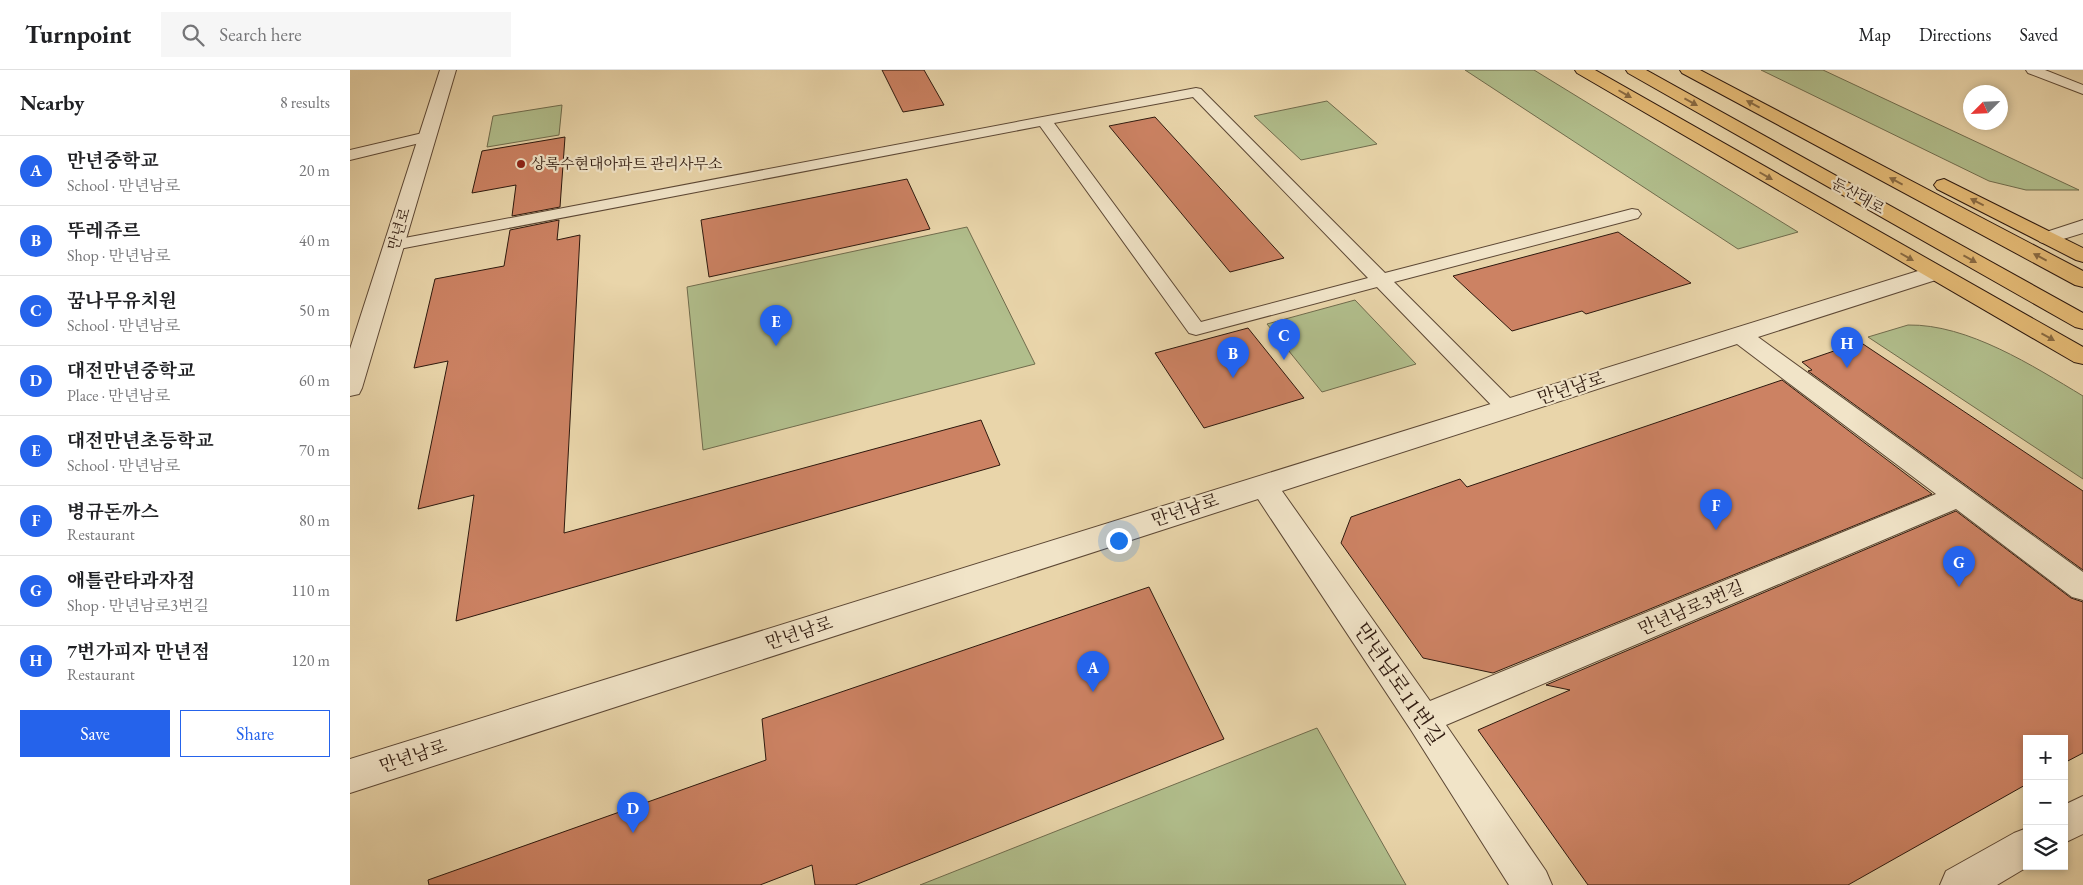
<!DOCTYPE html>
<meta charset="utf-8">
<style>
:root{--surface:#fff;--page:#f6f6f6;--text:#202124;--muted:#757577;--line:#e0e0e0;--accent:#2563eb}
body{margin:0;font-family:"EB Garamond","Noto Serif KR",serif;background:var(--page);color:var(--text)}
.controls{position:absolute;right:15px;bottom:15px;display:grid;overflow:hidden;border-radius:0px;box-shadow:0 2px 8px #0003}
.controls button{width:45px;height:45px;display:grid;place-items:center;padding:0;border:0;border-bottom:1px solid var(--line);background:var(--surface);color:var(--text);font:25px sans-serif}
.compass{position:absolute;left:1613px;top:15px;width:45px;height:45px;border-radius:50%;background:var(--surface);box-shadow:0 2px 8px #0003;rotate:246deg}
.you{position:absolute;left:768px;top:470px;width:18px;height:18px;margin:-12px;border:4px solid #fff;border-radius:50%;background:#1a73e8;box-shadow:0 0 0 8px #1a73e833}
.badge{display:grid;place-items:center;width:32px;height:32px;border-radius:50%;background:var(--accent);color:#fff;font-size:16px;font-weight:700}
.pin{position:absolute;translate:-50% -41px;filter:drop-shadow(0 1px 2px #0008)}
.pin::after{content:'';position:absolute;top:26px;width:18px;height:15px;background:inherit;clip-path:polygon(0 0,100% 0,50% 100%)}
.list{margin:0;padding:0;list-style:none}
h2{display:flex;justify-content:space-between;align-items:center;height:65px;margin:0;padding:0 20px;font-size:21px}
h2 small{font-size:16px;font-weight:400;color:var(--muted)}
.list li{display:grid;grid-template-columns:32px 1fr auto;gap:15px;align-items:center;box-sizing:border-box;height:70px;padding:0 20px;border-top:1px solid var(--line)}
.list b{display:block;font-size:19px;white-space:nowrap}
.list p{margin:0;font-size:16px;white-space:nowrap;color:var(--muted)}
.list em{font-size:16px;font-style:normal;color:var(--muted)}
.actions{display:flex;gap:10px;padding:15px 20px}
.actions a{flex:1;padding:11px 0;border:1px solid var(--accent);border-radius:0px;text-align:center;font-size:18px;color:var(--accent)}
.actions .main{background:var(--accent);color:#fff}
.icon{flex:none;width:28px;height:28px;fill:none;stroke:currentColor;stroke-width:2;stroke-linecap:round;stroke-linejoin:round}
.map{position:relative;flex:none;width:1733px;height:815px;overflow:hidden}
header{display:flex;align-items:center;gap:30px;box-sizing:border-box;height:70px;padding:0 25px;background:var(--surface);border-bottom:1px solid var(--line)}
header strong{font-size:24px}
nav{display:flex;gap:28px;margin-inline-start:auto;font-size:18px}
.search{width:350px;height:45px;background:var(--page);display:flex;align-items:center;gap:12px;box-sizing:border-box;padding:0 18px;border-radius:0px;color:var(--muted);font-size:19px}
main{display:flex}
aside{flex:1;background:var(--surface)}
.map>svg:first-child{display:block}
.green{fill:#b1be8c;stroke:#706c4d}
.building{fill:#cc8263;stroke:#2e190e}
.lines{fill:none;stroke-linecap:round;stroke-linejoin:round}
.service-casing{stroke:#5d4835;stroke-width:2}
.minor-casing{stroke:#5d4835;stroke-width:2}
.tertiary-casing{stroke:#5d4835;stroke-width:2}
.primary-casing{stroke:#2e190e;stroke-width:2}
.service{fill:#f1e4c8;fill-rule:evenodd}
.minor{fill:#f1e4c8;fill-rule:evenodd}
.tertiary{fill:#f1e4c8;fill-rule:evenodd}
.primary{fill:#e4ba75;fill-rule:evenodd}
.oneway{fill:#896a42}
.poi-dot{fill:#8f2418;stroke:#f1e4c8;stroke-width:2}
.labels{text-anchor:middle;stroke-width:4.5;stroke-linejoin:round;paint-order:stroke}
.far-poi-label{font-size:15px;fill:#2e190e;stroke:#f1e4c8;text-anchor:start}
.far-street-label{font-size:15px;fill:#2e190e;stroke:#f1e4c8}
.street-label{font-size:18px;fill:#2e190e;stroke:#f1e4c8}
.near-street-label{font-size:21px;fill:#2e190e;stroke:#f1e4c8}
</style>
<header>
<strong>Turnpoint</strong>
<div class="search"><svg class="icon" aria-label="search" viewBox="0 0 24 24"><circle cx="10" cy="10" r="6"/><path d="M15 15l6 6"/></svg>Search here</div>
<nav><a>Map</a><a>Directions</a><a>Saved</a></nav>
</header>
<main>
<aside>
<h2>Nearby<small>8 results</small></h2>
<ul class="list">
<li><span class="badge">A</span><div><b>만년중학교</b><p>School · 만년남로</p></div><em>20 m</em></li>
<li><span class="badge">B</span><div><b>뚜레쥬르</b><p>Shop · 만년남로</p></div><em>40 m</em></li>
<li><span class="badge">C</span><div><b>꿈나무유치원</b><p>School · 만년남로</p></div><em>50 m</em></li>
<li><span class="badge">D</span><div><b>대전만년중학교</b><p>Place · 만년남로</p></div><em>60 m</em></li>
<li><span class="badge">E</span><div><b>대전만년초등학교</b><p>School · 만년남로</p></div><em>70 m</em></li>
<li><span class="badge">F</span><div><b>병규돈까스</b><p>Restaurant</p></div><em>80 m</em></li>
<li><span class="badge">G</span><div><b>애틀란타과자점</b><p>Shop · 만년남로3번길</p></div><em>110 m</em></li>
<li><span class="badge">H</span><div><b>7번가피자 만년점</b><p>Restaurant</p></div><em>120 m</em></li>
</ul>
<div class="actions"><a class="main">Save</a><a>Share</a></div>
</aside>
<div class="map">
<svg width="1733" height="815" viewBox="0 0 1733 815">
<rect width="100%" height="100%" fill="#e9d5aa"/>
<filter id="stains"><feTurbulence type="fractalNoise" baseFrequency=".004" numOctaves="4"/><feColorMatrix values="0 0 0 0 .2 0 0 0 0 .09 0 0 0 0 .02 0 0 0 .5 -.17"/></filter>
<radialGradient id="worn" r=".72"><stop offset=".6" stop-color="#630" stop-opacity="0"/><stop offset="1" stop-color="#630" stop-opacity=".3"/></radialGradient>
<path class="green" d="M1115,0H1184L1448,162L1388,179Z
M1411,0H1473L1729,120H1676L1639,111Z
M977,31L1027,74L951,90L904,46Z
M212,35L209,65L137,77L143,46Z
M617,157L685,294L353,380L337,217Z
M1005,230L1066,294L972,322L917,254Z
M1558,255C1618,254 1683,296 1733,326V409L1518,267Z
M967,658L1056,815H570Z"/>
<path class="building" d="M532,0H574L594,35L553,42Z
M805,47L934,188L880,202L759,56Z
M215,67L210,137L162,146L166,115L122,123L132,81Z
M557,109L580,159L359,207L351,150Z
M209,150L207,170L230,165L214,463L631,350L650,395L106,551L124,425L68,439L98,291L64,298L85,209L154,196L160,160Z
M1268,162L1341,213L1236,244L1232,241L1162,261L1103,206Z
M898,258L954,328L854,358L805,283Z
M1510,272L1733,421V500L1458,301L1462,300L1452,292Z
M1432,310L1582,424L1143,603L1073,588L991,473L1001,447L1110,409L1117,417Z
M1606,441L1721,528L1733,532V683L1714,693V669H1677V714L1498,815H1238L1128,660L1220,620L1196,615Z
M799,517L874,669L505,815H465L462,795L410,815H79L78,810L416,690L412,649Z"/>
<g class="lines">
<g class="service-casing">
<path id="service" d="M1676,0H1695L1733,15V24L1678,3Z
M846,18L851,19L1035,203L1282,139L1288,140L1291,144L1288,148L1044,212L1165,333L1168,338L1165,343L1157,345L1149,343L1027,217L846,265L839,263L690,56L44,180L38,179L35,175L38,171L44,170ZM843,27L1018,208L851,252L704,53Z
M77,62L82,64L85,67L82,70L0,90V80Z"/>
</g>
<g class="minor-casing">
<path id="minor" d="M1584,196L1592,198L1595,203L1592,208L1408,267L1733,502V530L1722,527L1606,439L1096,655L1196,801L1202,815H1159L1061,660L908,429L0,723V689ZM1387,274L1586,424L1080,631L932,421Z
M1733,726V764L1714,773V735Z
M1677,758V796H1679L1647,815H1590L1596,801L1664,763Z"/>
</g>
<g class="tertiary-casing">
<path id="tertiary" d="M90,0H106L12,318L9,324L0,326V279Z
M1733,150V163L1697,174L1690,172L1687,168L1690,164Z"/>
</g>
<g class="primary-casing">
<path id="primary" d="M1225,0H1245L1733,277V294L1724,292L1227,3Z
M1276,0H1296L1733,243V259L1725,257L1278,3Z
M1330,0H1350L1733,201V217L1725,215L1332,3Z
M1594,109L1733,178V192L1726,190L1587,119L1584,115L1587,111Z"/>
</g>
<use href="#service" class="service"/>
<use href="#minor" class="minor"/>
<use href="#tertiary" class="tertiary"/>
<use href="#primary" class="primary"/>
</g>
<defs><path id="oneway-solid" d="M-6-.8H1V-3.2L6.5 0L1 3.2V.8H-6Z" transform="scale(1.25)"/></defs>
<g class="oneway">
<use href="#oneway-solid" transform="translate(1275 24) rotate(30)"/>
<use href="#oneway-solid" transform="translate(1341 32) rotate(29)"/>
<use href="#oneway-solid" transform="translate(1403 34) rotate(-152)"/>
<use href="#oneway-solid" transform="translate(1416 106) rotate(30)"/>
<use href="#oneway-solid" transform="translate(1546 111) rotate(-152)"/>
<use href="#oneway-solid" transform="translate(1627 132) rotate(-153)"/>
<use href="#oneway-solid" transform="translate(1557 187) rotate(30)"/>
<use href="#oneway-solid" transform="translate(1690 187) rotate(-152)"/>
<use href="#oneway-solid" transform="translate(1620 189) rotate(29)"/>
<use href="#oneway-solid" transform="translate(1698 267) rotate(29)"/>
</g>
<circle class="poi-dot" cx="171" cy="94" r="5"/>
<g class="labels">
<g class="far-poi-label">
<text x="181" y="99">상록수현대아파트 관리사무소</text>
</g>
<g class="far-street-label">
<text transform="translate(1508 126) rotate(29)" y="5">둔산대로</text>
<text transform="translate(49 159) rotate(-73)" y="5">만년로</text>
</g>
<g class="street-label">
<text transform="translate(1221 318) rotate(-18)" y="6">만년남로</text>
<text transform="translate(835 440) rotate(-18)" y="6">만년남로</text>
<text transform="translate(1341 538) rotate(-23)" y="6">만년남로3번길</text>
<text transform="translate(449 563) rotate(-18)" y="6">만년남로</text>
<text transform="translate(63 686) rotate(-18)" y="6">만년남로</text>
</g>
<g class="near-street-label">
<text transform="translate(1049 614) rotate(56)" y="7">만년남로11번길</text>
</g>
</g>
<rect width="100%" height="100%" filter="url(#stains)"/>
<rect width="100%" height="100%" fill="url(#worn)"/>
</svg>
<div class="controls">
<button>+</button>
<button>−</button>
<button><svg class="icon" aria-label="layers" viewBox="0 0 24 24"><path d="M12 4l9 5-9 5-9-5zM3 14l9 5 9-5"/></svg></button>
</div>
<svg class="compass" viewBox="-18 -18 36 36"><path d="M0-13l5 13h-10z" fill="#e53935"/><path d="M0 13l5-13h-10z" fill="#757577"/></svg>
<div class="you"></div>
<div class="pin badge" style="left:743px;top:622px">A</div>
<div class="pin badge" style="left:883px;top:308px">B</div>
<div class="pin badge" style="left:934px;top:290px">C</div>
<div class="pin badge" style="left:283px;top:763px">D</div>
<div class="pin badge" style="left:426px;top:276px">E</div>
<div class="pin badge" style="left:1366px;top:460px">F</div>
<div class="pin badge" style="left:1609px;top:517px">G</div>
<div class="pin badge" style="left:1497px;top:298px">H</div>
</div>
</main>
